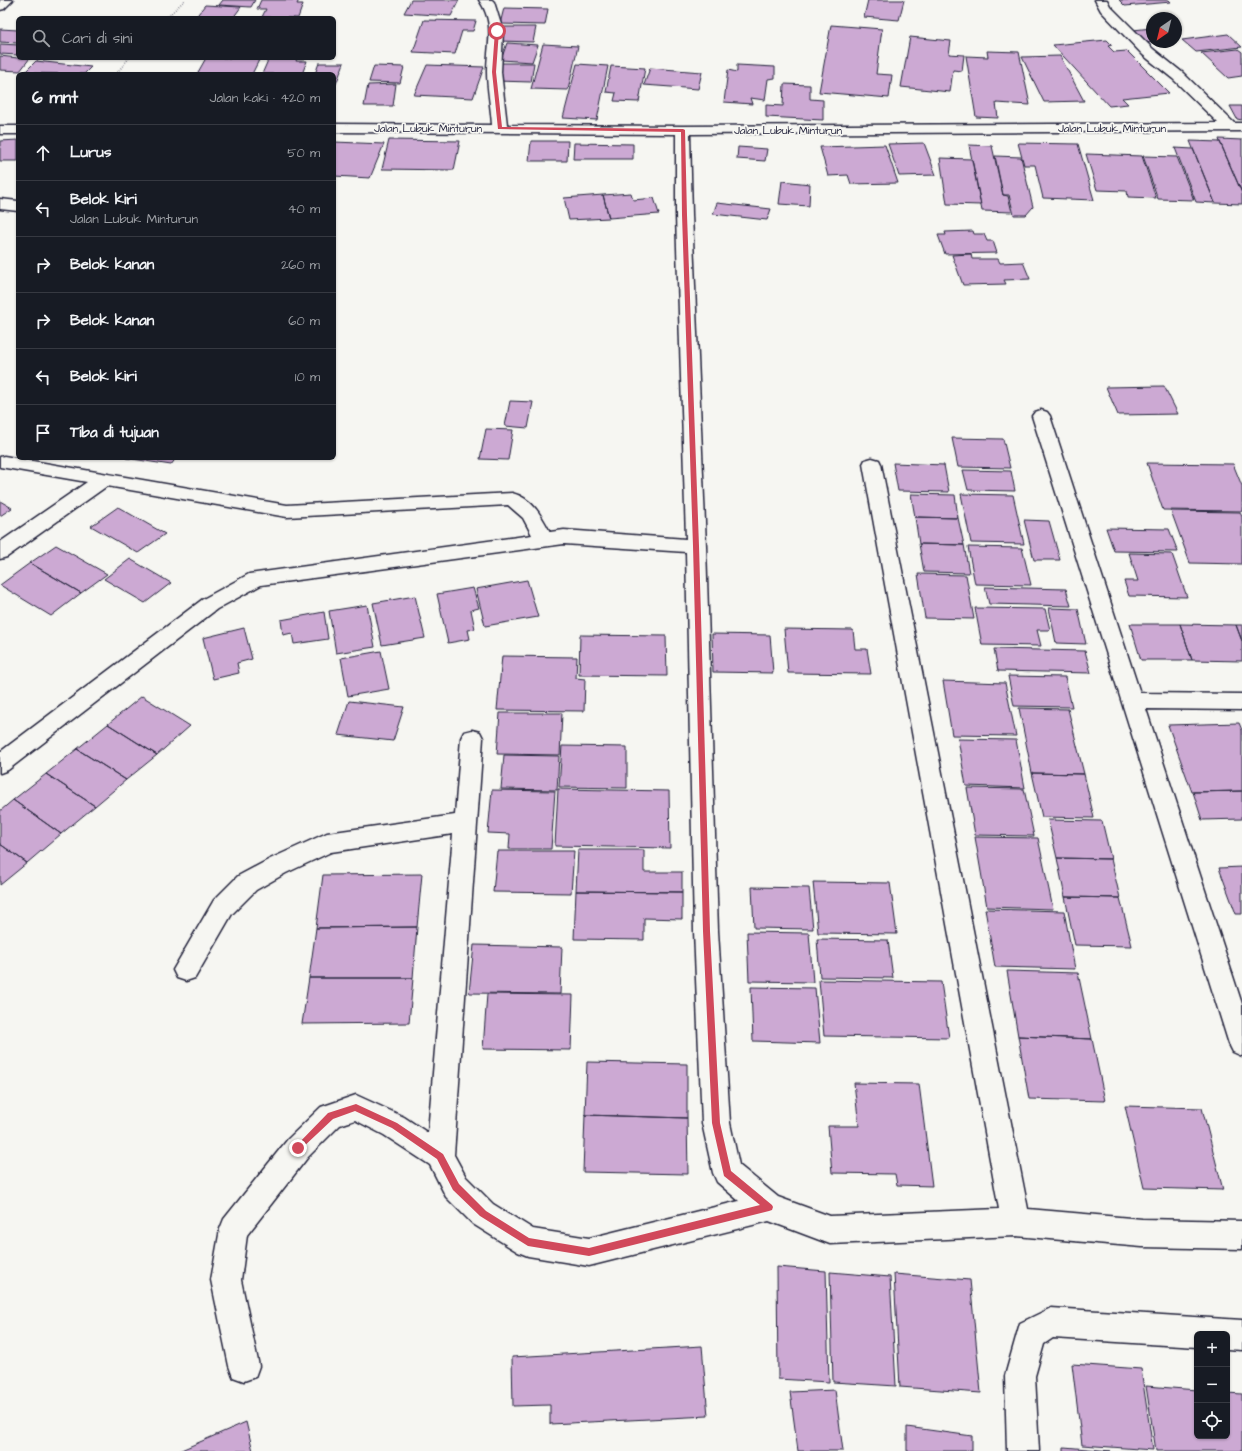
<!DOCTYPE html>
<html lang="id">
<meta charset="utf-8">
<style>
:root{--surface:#171b24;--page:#20242c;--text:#f1f3f6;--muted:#9ea1a6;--line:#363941}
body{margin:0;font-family:"Architects Daughter",sans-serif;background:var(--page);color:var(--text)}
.controls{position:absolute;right:12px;bottom:12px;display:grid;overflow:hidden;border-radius:6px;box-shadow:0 1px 3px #0004}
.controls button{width:36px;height:36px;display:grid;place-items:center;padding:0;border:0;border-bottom:1px solid var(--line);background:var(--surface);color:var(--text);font:20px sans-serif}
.compass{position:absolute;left:1146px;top:12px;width:36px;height:36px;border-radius:50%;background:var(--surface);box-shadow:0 1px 3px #0004;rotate:215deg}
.stop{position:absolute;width:12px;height:12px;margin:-9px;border:3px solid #d1495b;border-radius:50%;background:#fff}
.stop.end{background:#d1495b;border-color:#fff;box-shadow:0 1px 4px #0008}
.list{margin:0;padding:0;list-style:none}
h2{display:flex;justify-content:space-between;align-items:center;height:52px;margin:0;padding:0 16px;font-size:17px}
h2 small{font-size:13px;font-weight:400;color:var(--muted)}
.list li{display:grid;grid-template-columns:26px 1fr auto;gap:12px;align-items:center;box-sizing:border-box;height:56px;padding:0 16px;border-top:1px solid var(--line)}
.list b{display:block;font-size:15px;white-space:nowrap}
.list p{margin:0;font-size:13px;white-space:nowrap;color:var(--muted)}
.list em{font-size:13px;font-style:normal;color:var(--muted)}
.icon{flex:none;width:22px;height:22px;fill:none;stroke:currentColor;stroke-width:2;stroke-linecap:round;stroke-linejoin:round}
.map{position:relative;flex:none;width:1242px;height:1451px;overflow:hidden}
.search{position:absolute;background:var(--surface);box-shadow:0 1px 3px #0004;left:16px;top:16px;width:320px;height:44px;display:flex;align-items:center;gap:10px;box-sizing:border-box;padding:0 14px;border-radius:6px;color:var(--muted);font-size:15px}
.panel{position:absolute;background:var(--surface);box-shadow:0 1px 3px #0004;left:16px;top:72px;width:320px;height:388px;border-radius:6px}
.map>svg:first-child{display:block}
.building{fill:#cca9d3;stroke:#22223b}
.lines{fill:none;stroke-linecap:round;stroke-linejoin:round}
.minor-casing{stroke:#22223b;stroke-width:3}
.path{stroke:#22223b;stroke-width:1.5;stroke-dasharray:0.5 2;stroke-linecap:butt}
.minor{fill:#f6f6f2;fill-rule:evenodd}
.route{fill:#d1495b}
.labels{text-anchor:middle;stroke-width:3.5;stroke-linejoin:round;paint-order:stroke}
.far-street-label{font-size:11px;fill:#22223b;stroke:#f6f6f2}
</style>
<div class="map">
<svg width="1242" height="1451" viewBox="0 0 1242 1451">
<rect width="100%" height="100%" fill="#f6f6f2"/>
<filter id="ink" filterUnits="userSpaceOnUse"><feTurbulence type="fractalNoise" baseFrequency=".025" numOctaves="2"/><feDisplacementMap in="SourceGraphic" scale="8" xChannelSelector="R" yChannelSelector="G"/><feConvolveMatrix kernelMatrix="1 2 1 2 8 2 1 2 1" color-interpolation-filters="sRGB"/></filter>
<g filter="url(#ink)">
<path class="building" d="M223,0H255L251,7L219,5Z
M261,0H299L297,4H303L298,18L262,17L266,9H257Z
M411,0H459L451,16L404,13Z
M868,0H904L899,20L864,17Z
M1119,0H1169L1171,2L1125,6Z
M205,5L241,7L233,18H195Z
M504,8L548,9L545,25L500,24Z
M424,20L476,21L473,31H462L455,54L413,52Z
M831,25L882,29L876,74L892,75L889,98L819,92Z
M503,27H536L533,42L499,41Z
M1152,28V42L1147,43L1133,30Z
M0,29L18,30V43L0,42Z
M1228,34L1242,47L1196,52L1182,40Z
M910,37L951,41L949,54L964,55L962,71L953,70L950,92L901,87Z
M1107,40L1112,45L1108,46L1114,52L1127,51L1169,93L1122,98L1128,104L1109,106L1053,45Z
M507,43L538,45L532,62L501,60Z
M0,44L18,45V55L0,54Z
M543,44L578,46L568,90L531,89Z
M1238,49L1242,52V76L1228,78L1201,53Z
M987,51L1019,52L1030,105L996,103L998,118L976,117L966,56L988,57Z
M0,56L18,58H30L20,71L0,70Z
M1060,56L1084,101L1044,102L1022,57Z
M206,58H260L252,74H197Z
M269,58H297L296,61H307L302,74H262Z
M36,61L91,67L84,74L24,73Z
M319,63H344L336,84H334V74H315Z
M500,63H534L531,82L496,81Z
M577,64L608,66L597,120L563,118Z
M427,65L484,67L473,98L414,95Z
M737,65L775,67V78L768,79L765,100L750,98L752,104L724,102L728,70L737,72Z
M374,66L404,67L400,83L369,82Z
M611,66L645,68L639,102L614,101L616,93L606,92Z
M650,68L702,72L698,89L644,85Z
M396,84L393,106H364L368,85Z
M784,84L810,85V99L823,100V120L766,117V105L783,106Z
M1230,106H1242V120L1237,119Z
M1219,139L1242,140V193L1220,142Z
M18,140V161H0V141Z
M389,140L460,141L454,170L382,169Z
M531,141H568L567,161H529Z
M1190,141L1220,142L1242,193V204L1215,203Z
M334,142L384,144L370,178L334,176Z
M574,143L633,144V159H573Z
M924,143L936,175L899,176L888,144Z
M1018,143L1078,144L1094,200L1043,198L1035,165H1024Z
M885,145L898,183L851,184L848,175L828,176L820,147Z
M969,145L992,146L1003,195L1008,196L1012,212L982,211Z
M738,147L767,149L765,161L737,159Z
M1175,148L1193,149L1215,203L1196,202Z
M1086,154L1142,156L1156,198L1128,197L1127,191L1097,190Z
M995,156L1021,157L1033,207L1026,215H1014L1009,195H1003Z
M1143,156L1177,157L1194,200L1158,199Z
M940,158L972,159L981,205L947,204Z
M782,181L810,184L809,206L779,204Z
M631,193L633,200L654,198L659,214L609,218L603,195Z
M603,195L609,218L569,220L564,198Z
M717,203L771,209L767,220L713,214Z
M973,231L974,234H984L987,241H993L997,253L945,254L938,235H946L945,232Z
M971,254L972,259H998L1000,263L1023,262L1030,279L1004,280L1006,284L963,285L952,255Z
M1164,386L1178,414L1118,415L1106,387Z
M510,401L533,402L528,428L505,426Z
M486,429L513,430L508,460L480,459Z
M952,438L1003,439L1010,468L958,467Z
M126,458H176L171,465Z
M893,463L944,465L949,492L898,491Z
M1147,463L1233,464L1242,486V511L1163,510Z
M963,470L1011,471L1015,491L968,490Z
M911,494L955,495L958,518L915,517Z
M961,494L1013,495L1024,544L971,543Z
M0,501L12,508L0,516Z
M118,507L165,534L138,553L91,526Z
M1171,511L1240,512L1242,517V564L1190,563Z
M915,517L958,518L964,545L919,544Z
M1024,520L1049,521L1060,560H1034Z
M1106,528L1169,529L1178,552L1114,551Z
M919,544L964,545L969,573L924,572Z
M56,545L107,574L81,593L30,563Z
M968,547L1022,548L1031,585L975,584Z
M1129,553L1172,554L1187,597L1129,596L1124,581H1138Z
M130,559L171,583L145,603L104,579Z
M30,563L81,593L51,616L0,585Z
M918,574L966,575L974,619L925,618Z
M527,580L538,617L485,626L476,589Z
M985,587L1066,589L1071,606L989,604Z
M473,588L479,608L471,610L475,629L468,630L470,639L448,643L437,594Z
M415,596L425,638L382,645L373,603Z
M367,605L375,647L336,653L329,611Z
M975,608L1045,609L1050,630H1037L1041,646L982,645Z
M1049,608L1078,609L1086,644L1056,643Z
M324,612L328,639L294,644L292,633L283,635L281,620Z
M1130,624H1180L1192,660H1141Z
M1180,624L1236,625L1242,641V661L1192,660Z
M1236,625H1242V641Z
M244,628L252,659L237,663L239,673L213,679L203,638Z
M784,629L853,630L855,649H867L871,674L788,673Z
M712,634L770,635L773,673L713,672Z
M580,635L666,636L667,676L579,675Z
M994,649L1085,651L1091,673L998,671Z
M381,651L389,689L348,696L341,658Z
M502,656L577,657L576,678L585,679L584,711L497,710Z
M1008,676L1065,677L1072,707L1014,706Z
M943,681L1005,683L1016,736L952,735Z
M142,696L190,726L157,755L108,724Z
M349,701L404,707L393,741L338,735Z
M1019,708L1068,709L1084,774L1032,773Z
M500,713H562L560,755L497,754Z
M1239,723L1242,730V791L1192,792L1168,725Z
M108,724L157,755L126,780L77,749Z
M958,739L1016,740L1025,788L966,786Z
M562,746L627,747V788L559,787Z
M77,749L126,780L95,806L46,774Z
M504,755L559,756L557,790L501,789Z
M1032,773L1084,774L1094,818L1042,817Z
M46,774L95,806L61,834L13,800Z
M967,788L1024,789L1034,836L975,835Z
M558,789L669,791L670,848L555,846Z
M492,790L555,791L551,849H509L510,834L488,833Z
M1242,791V819L1202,820L1193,792Z
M13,800L61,834L27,863L0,844V811Z
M1048,820L1102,821L1111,859L1057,858Z
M975,837L1038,838L1053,909L987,907Z
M0,844L27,863L0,885Z
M578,850H644V872H682V892L576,891Z
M497,851H574L571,893L493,892Z
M1057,858L1111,859L1120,898L1065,897Z
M1242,867V914H1236L1219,868Z
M422,874L417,927L316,928L323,875Z
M813,882L890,883L897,934L818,933Z
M752,887L809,888L813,929L754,928Z
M576,891L682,892V919L644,918V940L574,939Z
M1065,897L1120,898L1132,946L1075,945Z
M985,909L1064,911L1075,969L995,967Z
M417,927L413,978H309L316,928Z
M747,932L809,933L813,982L749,981Z
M817,939L888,940L893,978L820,977Z
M474,945L562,947L560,994L469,993Z
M1007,971L1078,973L1092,1039L1018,1036Z
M309,978H413L409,1023L302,1024Z
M819,980L941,982L949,1038L824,1036Z
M751,987L815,988L820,1043L753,1041Z
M487,994L573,995L571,1050L483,1049Z
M1018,1036L1092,1039L1105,1101L1029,1099Z
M587,1062L687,1064V1118L585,1115Z
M854,1083L919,1084L932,1186L897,1185L895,1174L832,1173L828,1126H859Z
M1125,1106L1202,1108L1223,1190L1144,1188Z
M585,1115L687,1118L688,1174L583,1172Z
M777,1267L826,1271L829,1382L778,1379Z
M830,1272L890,1277L896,1386L833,1382Z
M894,1274L970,1280L981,1393L900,1387Z
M702,1346L708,1416L550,1424V1405L513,1406L512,1357Z
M1072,1364L1141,1369L1153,1450L1082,1445Z
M1146,1386L1197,1390V1436H1227V1393L1242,1394V1451H1156Z
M835,1390L843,1451H798L790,1392Z
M246,1422L253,1451H179Z
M907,1427L972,1436V1451H907Z
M1064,1447L1111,1451H1064Z"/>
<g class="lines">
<g class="minor-casing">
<path id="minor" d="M0,0H13L4,9L0,10Z
M479,0H492L494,2L503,31L501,72L507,125L683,126L1218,123L1173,79L1143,55L1101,11L1095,0H1107L1110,6L1153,49L1183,73L1234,123H1242V131L690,134L692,215L706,546L718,931L730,1123L739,1165L778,1197L830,1216L999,1209L863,464L865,460L872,458L879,460L881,464L1028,1209L1142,1219L1242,1221V1249L1142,1247L1016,1236L830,1244L769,1221L589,1266L528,1256L518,1252L473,1224L446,1197L430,1165L384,1135L355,1120L340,1125L308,1157L247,1235L241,1280L259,1366L255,1377L244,1381L233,1377L229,1366L211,1280L220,1229L224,1219L288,1139L321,1107L356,1095L404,1117L428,1133L453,834L331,852L286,873L256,890L232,914L195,978L186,981L177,978L173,970L214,900L238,876L270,859L327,833L455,815L461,738L464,732L472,730L480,732L483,738L454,1155L466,1177L493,1204L533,1229L589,1238L739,1201L717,1182L713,1173L702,1123L694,931L686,552L564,544L261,585L217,609L8,770L0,773V752L203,599L249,574L532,535L523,518L508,505L287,517L107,486L7,557L0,559V542L87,482L0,467V457L4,456L287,505L512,493C532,498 541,515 550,532L564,530L686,539L676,215V134L334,132V124L492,125C491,107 487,89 487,72C487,44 496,25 479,0Z
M0,126H18V134H0Z
M0,199L18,201V211L0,209Z
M1041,410L1047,412L1050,416L1140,693L1242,694V710L1146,709L1242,1004V1056L1233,1052L1229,1044L1032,416L1035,412Z
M1051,1308L1242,1320V1350L1227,1349V1334H1197V1347L1053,1338L1044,1344L1035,1376L1039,1451H1007L1005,1376L1020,1323Z"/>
</g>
<path class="path" d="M166,18L185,0
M116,74L129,58"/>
<use href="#minor" class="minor"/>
</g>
</g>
<path class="route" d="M497,30L499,31L496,72L502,127L683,129L685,130L687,215L699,546L710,931L720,1123L731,1171L772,1205L773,1207L772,1210L769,1211L589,1256L528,1246L480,1216L453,1190L437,1159L392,1128L355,1111L333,1119L300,1150H295L294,1148L328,1113L356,1104L397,1123L443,1154L459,1184L486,1211L529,1238L589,1248L760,1205L724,1176L712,1123L703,931L693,546L682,215L681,132L498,129L492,72L495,31Z"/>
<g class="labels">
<g class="far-street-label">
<text x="428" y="132">Jalan Lubuk Minturun</text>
<text x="1112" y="132">Jalan Lubuk Minturun</text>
<text x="788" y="134">Jalan Lubuk Minturun</text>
</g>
</g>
</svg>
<div class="controls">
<button>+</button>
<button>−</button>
<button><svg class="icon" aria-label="locate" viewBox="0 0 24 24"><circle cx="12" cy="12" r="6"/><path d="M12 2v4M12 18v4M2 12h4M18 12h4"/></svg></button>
</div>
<svg class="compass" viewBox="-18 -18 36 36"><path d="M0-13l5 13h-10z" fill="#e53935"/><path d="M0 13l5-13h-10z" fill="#9ea1a6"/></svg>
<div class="stop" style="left:497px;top:31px"></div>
<div class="stop end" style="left:298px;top:1148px"></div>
<div class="search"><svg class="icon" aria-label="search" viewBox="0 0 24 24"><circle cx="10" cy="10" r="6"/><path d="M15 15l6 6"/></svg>Cari di sini</div>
<section class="panel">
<h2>6 mnt<small>Jalan kaki · 420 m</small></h2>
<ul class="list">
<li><svg class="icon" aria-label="ahead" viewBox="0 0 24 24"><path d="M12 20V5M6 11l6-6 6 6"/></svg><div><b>Lurus</b></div><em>50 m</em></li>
<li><svg class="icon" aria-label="left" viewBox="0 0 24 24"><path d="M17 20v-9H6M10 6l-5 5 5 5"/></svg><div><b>Belok kiri</b><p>Jalan Lubuk Minturun</p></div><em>40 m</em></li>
<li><svg class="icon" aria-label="right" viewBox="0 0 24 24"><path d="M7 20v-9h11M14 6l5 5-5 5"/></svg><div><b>Belok kanan</b></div><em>260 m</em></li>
<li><svg class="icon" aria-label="right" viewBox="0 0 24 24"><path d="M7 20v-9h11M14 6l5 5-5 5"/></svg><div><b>Belok kanan</b></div><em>60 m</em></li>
<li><svg class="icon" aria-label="left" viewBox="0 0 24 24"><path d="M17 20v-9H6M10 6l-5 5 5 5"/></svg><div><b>Belok kiri</b></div><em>10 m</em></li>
<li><svg class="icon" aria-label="arrive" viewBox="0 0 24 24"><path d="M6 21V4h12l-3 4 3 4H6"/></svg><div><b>Tiba di tujuan</b></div></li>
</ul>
</section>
</div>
